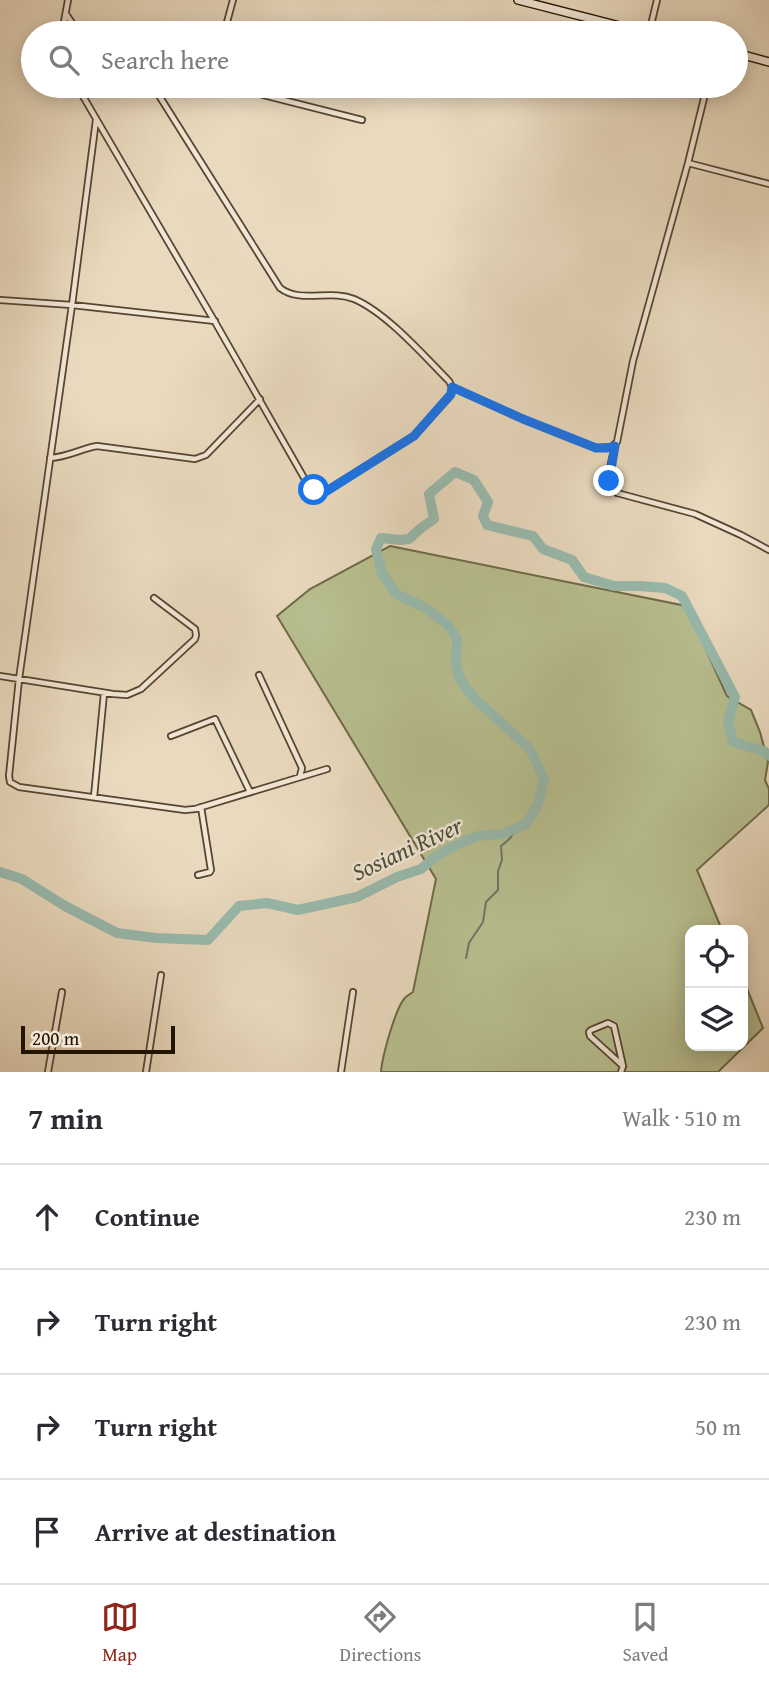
<!DOCTYPE html>
<meta charset="utf-8">
<style>
:root{--surface:#fff;--page:#f2f2f3;--text:#2b2b33;--muted:#7c7c81;--line:#e1e1e2;--accent:#8f2418}
body{margin:0;font-family:"Gentium Book Plus",serif;background:var(--page);color:var(--text)}
.controls{position:absolute;right:21px;bottom:21px;display:grid;overflow:hidden;border-radius:14px;box-shadow:0 4px 18px #0003}
.controls button{width:63px;height:63px;display:grid;place-items:center;padding:0;border:0;border-bottom:2px solid var(--line);background:var(--surface);color:var(--text);font:35px sans-serif}
.scale{position:absolute;left:21px;bottom:18px;width:154px;box-sizing:border-box;padding-left:7px;border:4px solid #241501;border-top:0;font-size:19px;line-height:24px;white-space:nowrap;color:#241501;-webkit-text-stroke:5px #f1e6d5;paint-order:stroke}
.stop{position:absolute;width:21px;height:21px;margin:-16px;border:5px solid #1a73e8;border-radius:50%;background:#fff}
.stop.end{background:#1a73e8;border-color:#fff;box-shadow:0 2px 7px #0008}
.list{margin:0;padding:0;list-style:none}
h2{display:flex;justify-content:space-between;align-items:center;height:91px;margin:0;padding:0 28px;font-size:30px}
h2 small{font-size:23px;font-weight:400;color:var(--muted)}
.list li{display:grid;grid-template-columns:46px 1fr auto;gap:21px;align-items:center;box-sizing:border-box;height:105px;padding:0 28px;border-top:2px solid var(--line)}
.list b{display:block;font-size:26px;white-space:nowrap}
.list em{font-size:23px;font-style:normal;color:var(--muted)}
.icon{flex:none;width:38px;height:38px;fill:none;stroke:currentColor;stroke-width:2;stroke-linecap:round;stroke-linejoin:round}
.map{position:relative;flex:none;width:769px;height:1072px;overflow:hidden}
.search{position:absolute;background:var(--surface);box-shadow:0 4px 18px #0003;left:21px;right:21px;top:21px;height:77px;display:flex;align-items:center;gap:18px;box-sizing:border-box;padding:0 24px;border-radius:38px;color:var(--muted);font-size:26px}
.sheet{height:511px;background:var(--surface)}
nav{display:flex;justify-content:space-around;align-items:center;box-sizing:border-box;height:98px;border-top:2px solid var(--line);background:var(--surface);font-size:19px;color:var(--muted)}
nav a{display:grid;justify-items:center;gap:4px}
nav .on{color:var(--accent)}
.map>svg:first-child{display:block}
.green{fill:#b8bf90;stroke:#6e6a48;stroke-width:2}
.lines{fill:none;stroke-linecap:round;stroke-linejoin:round}
.stream{stroke:#6a7868;stroke-width:2}
.river{stroke:#98baad;stroke-width:10}
.street-casing{stroke:#554630;stroke-width:8}
.secondary-casing{stroke:#241501;stroke-width:10}
.street{stroke:#f1e6d5;stroke-width:4.5}
.secondary{stroke:#f1e6d5;stroke-width:7}
.route{stroke:#1a73e8;stroke-width:9}
.labels{text-anchor:middle;stroke-width:5;stroke-linejoin:round;paint-order:stroke}
.water-label{font-size:24px;font-style:italic;fill:#4d4f3d;stroke:#f1e6d5}
</style>
<div class="map">
<svg width="769" height="1072" viewBox="0 0 769 1072">
<rect width="100%" height="100%" fill="#e9d9be"/>
<filter id="stains"><feTurbulence type="fractalNoise" baseFrequency=".00286" numOctaves="4"/><feColorMatrix values="0 0 0 0 .2 0 0 0 0 .09 0 0 0 0 .02 0 0 0 .5 -.17"/></filter>
<radialGradient id="worn" r=".72"><stop offset=".6" stop-color="#630" stop-opacity="0"/><stop offset="1" stop-color="#630" stop-opacity=".3"/></radialGradient>
<path class="green" d="M390,546L686,606L727,696L751,710L760,732L768,762L765,780L769,789V805L697,870L722,930H690V1046H743V979L763,1028L718,1072H381C382,1057 395,1010 404,999C406,996 410,994 413,992L436,879L277,616L310,589Z"/>
<g class="lines">
<path class="stream" d="M466,958L469,943L483,922L486,902L498,890V871L502,860L501,846C507,841 513,838 514,829"/>
<path class="river" d="M0,872L22,879L65,906L117,933L156,938L208,940L239,906L267,903L298,910L357,897L397,877L421,869L435,857L458,844L478,836L502,834L526,824L538,804L544,780L530,749L472,696L460,679L456,664L457,639L448,625L424,607L396,594L382,573L376,549L381,538L400,540L409,539L421,528L434,519L429,494L455,472L474,480L488,502L483,516L487,525L533,536L543,549L572,560L584,577L614,586H640L665,588L682,596L735,697L728,722L733,742L764,751L769,756"/>
<g class="street-casing">
<path id="street" d="M66,14L79,33
M62,33L68,0
M224,33L233,0
M649,33L657,0
M77,86L215,322L307,483C313,489 318,493 326,491L414,436L451,395L452,387
M153,86L280,288C301,304 330,289 354,299C387,313 424,356 449,381L452,387L523,419L596,448L611,447L617,442L633,361L688,163
M228,86L362,120
M707,86L688,163L769,184
M96,120L72,305L19,679L9,776L10,782L19,787L185,810L195,809L327,769
M0,300L72,305L215,321
M615,446C612,461 603,482 617,493L695,514L741,535L769,550
M50,458C68,457 80,449 97,446L195,459L206,455L260,399
M259,675L302,768L300,776
M0,676L113,694L127,695L141,689L195,639L196,635L195,629L154,598
M171,736L215,719L250,792
M94,797L104,693
M198,875L210,872L211,870L201,807
M48,1072L62,992
M146,1072L161,975
M341,1072L353,992
M621,1072L623,1066L590,1036L589,1032L591,1030L608,1023L614,1026L623,1066"/>
</g>
<g class="secondary-casing">
<path id="secondary" d="M518,0L647,33
M736,53L769,62"/>
</g>
<use href="#street" class="street"/>
<use href="#secondary" class="secondary"/>
</g>
<g class="lines">
<path class="route" d="M314,490L322,492L327,491L414,436L451,394L452,387L523,419L596,448H607L615,446L609,481"/>
</g>
<g class="labels">
<g class="water-label">
<text transform="translate(407 849) rotate(-25)" y="8">Sosiani River</text>
</g>
</g>
<rect width="100%" height="100%" filter="url(#stains)"/>
<rect width="100%" height="100%" fill="url(#worn)"/>
</svg>
<div class="controls">
<button><svg class="icon" aria-label="locate" viewBox="0 0 24 24"><circle cx="12" cy="12" r="6"/><path d="M12 2v4M12 18v4M2 12h4M18 12h4"/></svg></button>
<button><svg class="icon" aria-label="layers" viewBox="0 0 24 24"><path d="M12 4l9 5-9 5-9-5zM3 14l9 5 9-5"/></svg></button>
</div>
<div class="scale">200 m</div>
<div class="stop" style="left:314px;top:490px"></div>
<div class="stop end" style="left:609px;top:481px"></div>
<div class="search"><svg class="icon" aria-label="search" viewBox="0 0 24 24"><circle cx="10" cy="10" r="6"/><path d="M15 15l6 6"/></svg>Search here</div>
</div>
<section class="sheet">
<h2>7 min<small>Walk · 510 m</small></h2>
<ul class="list">
<li><svg class="icon" aria-label="ahead" viewBox="0 0 24 24"><path d="M12 20V5M6 11l6-6 6 6"/></svg><div><b>Continue</b></div><em>230 m</em></li>
<li><svg class="icon" aria-label="right" viewBox="0 0 24 24"><path d="M7 20v-9h11M14 6l5 5-5 5"/></svg><div><b>Turn right</b></div><em>230 m</em></li>
<li><svg class="icon" aria-label="right" viewBox="0 0 24 24"><path d="M7 20v-9h11M14 6l5 5-5 5"/></svg><div><b>Turn right</b></div><em>50 m</em></li>
<li><svg class="icon" aria-label="arrive" viewBox="0 0 24 24"><path d="M6 21V4h12l-3 4 3 4H6"/></svg><div><b>Arrive at destination</b></div></li>
</ul>
</section>
<nav>
<a class="on"><svg class="icon" aria-label="map" viewBox="0 0 24 24"><path d="M3 6l6-2 6 2 6-2v14l-6 2-6-2-6 2zM9 4v14M15 6v14"/></svg>Map</a>
<a><svg class="icon" aria-label="directions" viewBox="0 0 24 24"><path d="M12 3l9 9-9 9-9-9zM9 14v-3h6M13 9l2 2-2 2"/></svg>Directions</a>
<a><svg class="icon" aria-label="saved" viewBox="0 0 24 24"><path d="M7 4h10v16l-5-4-5 4z"/></svg>Saved</a>
</nav>
